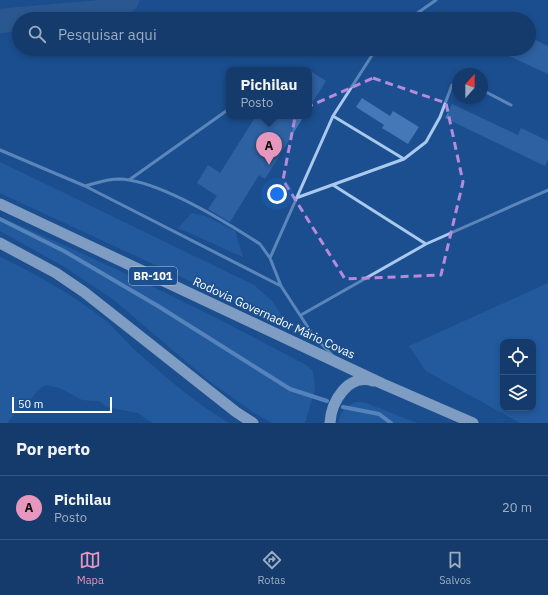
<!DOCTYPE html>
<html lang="pt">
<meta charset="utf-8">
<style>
:root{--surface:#143b6b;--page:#214673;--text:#f1f3f6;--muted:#9dadc1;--line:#33557e;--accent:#e797bd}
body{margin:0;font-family:"IBM Plex Sans",sans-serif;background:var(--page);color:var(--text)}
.controls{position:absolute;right:12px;bottom:12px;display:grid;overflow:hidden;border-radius:8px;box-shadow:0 2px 6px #0003}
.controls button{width:36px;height:36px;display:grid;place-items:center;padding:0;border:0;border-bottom:1px solid var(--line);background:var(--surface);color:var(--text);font:20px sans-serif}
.compass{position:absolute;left:452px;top:68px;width:36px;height:36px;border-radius:50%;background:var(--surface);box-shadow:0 2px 6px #0003;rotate:21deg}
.scale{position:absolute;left:12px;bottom:10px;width:100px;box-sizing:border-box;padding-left:4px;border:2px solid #fff;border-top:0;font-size:11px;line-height:14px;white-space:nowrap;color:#fff;-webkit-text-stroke:3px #1b4f8f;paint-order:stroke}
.you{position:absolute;left:277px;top:194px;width:14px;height:14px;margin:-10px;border:3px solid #fff;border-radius:50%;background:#1a73e8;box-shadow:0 0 0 6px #1a73e833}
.badge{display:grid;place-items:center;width:26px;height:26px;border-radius:50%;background:var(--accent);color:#111;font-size:13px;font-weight:700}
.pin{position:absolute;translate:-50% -33px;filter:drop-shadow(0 1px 2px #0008)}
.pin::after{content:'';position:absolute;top:21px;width:14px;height:12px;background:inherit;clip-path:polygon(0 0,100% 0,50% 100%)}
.popup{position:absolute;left:226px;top:67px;width:86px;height:52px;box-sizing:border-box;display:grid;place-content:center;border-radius:8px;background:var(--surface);filter:drop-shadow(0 1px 3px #0005);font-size:13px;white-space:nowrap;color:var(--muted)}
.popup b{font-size:15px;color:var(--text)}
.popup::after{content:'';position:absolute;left:50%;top:100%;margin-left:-8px;border:8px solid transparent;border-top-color:var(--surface)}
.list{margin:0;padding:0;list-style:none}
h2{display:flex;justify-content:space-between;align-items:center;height:52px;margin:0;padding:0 16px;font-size:17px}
h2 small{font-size:13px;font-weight:400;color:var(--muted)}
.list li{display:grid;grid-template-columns:26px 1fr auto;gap:12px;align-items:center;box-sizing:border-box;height:64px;padding:0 16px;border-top:1px solid var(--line)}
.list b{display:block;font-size:15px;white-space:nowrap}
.list p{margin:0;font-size:13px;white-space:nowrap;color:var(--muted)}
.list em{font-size:13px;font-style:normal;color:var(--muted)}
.icon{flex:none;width:22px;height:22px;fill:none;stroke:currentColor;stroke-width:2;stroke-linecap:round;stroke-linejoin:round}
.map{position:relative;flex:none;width:548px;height:423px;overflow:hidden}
.search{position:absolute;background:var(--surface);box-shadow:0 2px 6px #0003;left:12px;right:12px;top:12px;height:44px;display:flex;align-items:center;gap:10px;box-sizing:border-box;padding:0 14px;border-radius:22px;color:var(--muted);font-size:15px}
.sheet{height:116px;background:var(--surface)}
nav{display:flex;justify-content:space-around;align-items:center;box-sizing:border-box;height:56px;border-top:1px solid var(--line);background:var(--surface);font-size:11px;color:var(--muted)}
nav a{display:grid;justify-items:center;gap:2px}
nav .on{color:var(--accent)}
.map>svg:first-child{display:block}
.green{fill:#2e69ad;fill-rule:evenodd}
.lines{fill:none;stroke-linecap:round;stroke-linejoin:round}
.stream{stroke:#9cc4f0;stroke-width:4}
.river{stroke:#3c6290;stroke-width:24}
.building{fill:#4478b7}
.service{stroke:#a9c9ee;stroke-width:3}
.trunk{stroke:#f8faff;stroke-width:11}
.marked{fill:none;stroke:#b68bdc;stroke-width:3;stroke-dasharray:8 5;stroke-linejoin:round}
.labels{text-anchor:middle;stroke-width:3.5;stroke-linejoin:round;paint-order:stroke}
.shield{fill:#1b4f8f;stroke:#bbcadd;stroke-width:1}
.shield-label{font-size:11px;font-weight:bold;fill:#fff}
.street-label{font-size:12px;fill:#fff;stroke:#1b4f8f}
</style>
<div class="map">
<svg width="548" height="423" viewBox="0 0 548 423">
<rect width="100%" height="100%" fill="#1b4f8f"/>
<path class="green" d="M0,162L254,285L272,301L289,327L0,193Z
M192,213L205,216L235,231L243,257L178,228Z
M0,217C104,262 206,311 306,365L313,371L315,389L305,423H272L253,412L209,381L114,300L63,266L0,231Z
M0,257C38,275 73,295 106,321C117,331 127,343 138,353C167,378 196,404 229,423H152L138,413L107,407L99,401L82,400L60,388L45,385C37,390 34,396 27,403C20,410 12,414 8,423H0Z
M548,283V423H520L426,371L409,346ZM503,342H533V408H503Z
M357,402L366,403L417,423H338C341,412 346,405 357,402Z"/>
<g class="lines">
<path class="stream" d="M0,219L64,251L158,306L290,389L327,401
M343,407L379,414L391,423"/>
<path class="river" d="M20,19L112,11L127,0
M0,21L19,19"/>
</g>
<path class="building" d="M529,37L548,46V74L494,49H529Z
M309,70L326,81L309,108Z
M362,98L390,116L393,111L419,127L408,144L382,128L384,125L356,107Z
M452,104L518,135L521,128L548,141V159L545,166L445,118Z
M256,116H304L265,179L259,175L230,222L208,209L217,196L197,183L208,165L220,173Z"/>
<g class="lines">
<path class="service" d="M409,19L436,0
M482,90L511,105
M0,150L85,186L281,286L313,335L332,355
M404,159L426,142L440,117L452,85L458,82
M129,180L229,109
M333,185L426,244
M85,186C96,183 107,179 119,179C158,180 226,222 260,244L270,258L281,286
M296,198L404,159L333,116
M270,258L333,116L376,49
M301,315L426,244L548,190"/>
<path class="trunk" d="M0,204L383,384L473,423
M0,243L56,273L84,292L236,412L253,423
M330,423C331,402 348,373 373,381"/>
</g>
<path d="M0 0H548V423H0ZM373,78L446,103L463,182L441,275L345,279L283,180L296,112Z" fill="#1b4f8f" fill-opacity=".55" fill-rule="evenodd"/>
<path class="marked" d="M373,78L446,103L463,182L441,275L345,279L283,180L296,112Z"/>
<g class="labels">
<rect class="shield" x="129" y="267" width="48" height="18" rx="3"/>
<g class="shield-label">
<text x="153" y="280">BR-101</text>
</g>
<g class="street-label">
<text transform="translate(274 318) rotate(25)" y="4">Rodovia Governador Mário Covas</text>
</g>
</g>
</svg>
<div class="controls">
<button><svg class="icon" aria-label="locate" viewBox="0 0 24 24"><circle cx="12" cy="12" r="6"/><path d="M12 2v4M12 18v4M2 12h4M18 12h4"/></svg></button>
<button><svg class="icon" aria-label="layers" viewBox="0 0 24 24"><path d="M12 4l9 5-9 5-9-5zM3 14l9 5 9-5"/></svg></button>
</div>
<svg class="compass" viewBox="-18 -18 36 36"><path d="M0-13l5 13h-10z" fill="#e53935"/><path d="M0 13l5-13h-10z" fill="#9dadc1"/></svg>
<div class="scale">50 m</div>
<div class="you"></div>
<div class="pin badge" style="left:269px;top:165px">A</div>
<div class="popup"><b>Pichilau</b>Posto</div>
<div class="search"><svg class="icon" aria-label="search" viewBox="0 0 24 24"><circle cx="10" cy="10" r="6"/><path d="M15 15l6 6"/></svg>Pesquisar aqui</div>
</div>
<section class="sheet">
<h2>Por perto<small></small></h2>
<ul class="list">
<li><span class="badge">A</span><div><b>Pichilau</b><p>Posto</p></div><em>20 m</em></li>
</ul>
</section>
<nav>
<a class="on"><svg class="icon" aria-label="map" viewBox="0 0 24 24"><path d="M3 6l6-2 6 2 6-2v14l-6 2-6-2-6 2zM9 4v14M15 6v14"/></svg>Mapa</a>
<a><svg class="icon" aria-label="directions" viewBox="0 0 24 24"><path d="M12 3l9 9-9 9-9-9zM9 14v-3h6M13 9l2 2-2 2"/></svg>Rotas</a>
<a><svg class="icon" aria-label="saved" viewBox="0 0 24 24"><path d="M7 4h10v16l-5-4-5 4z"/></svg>Salvos</a>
</nav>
